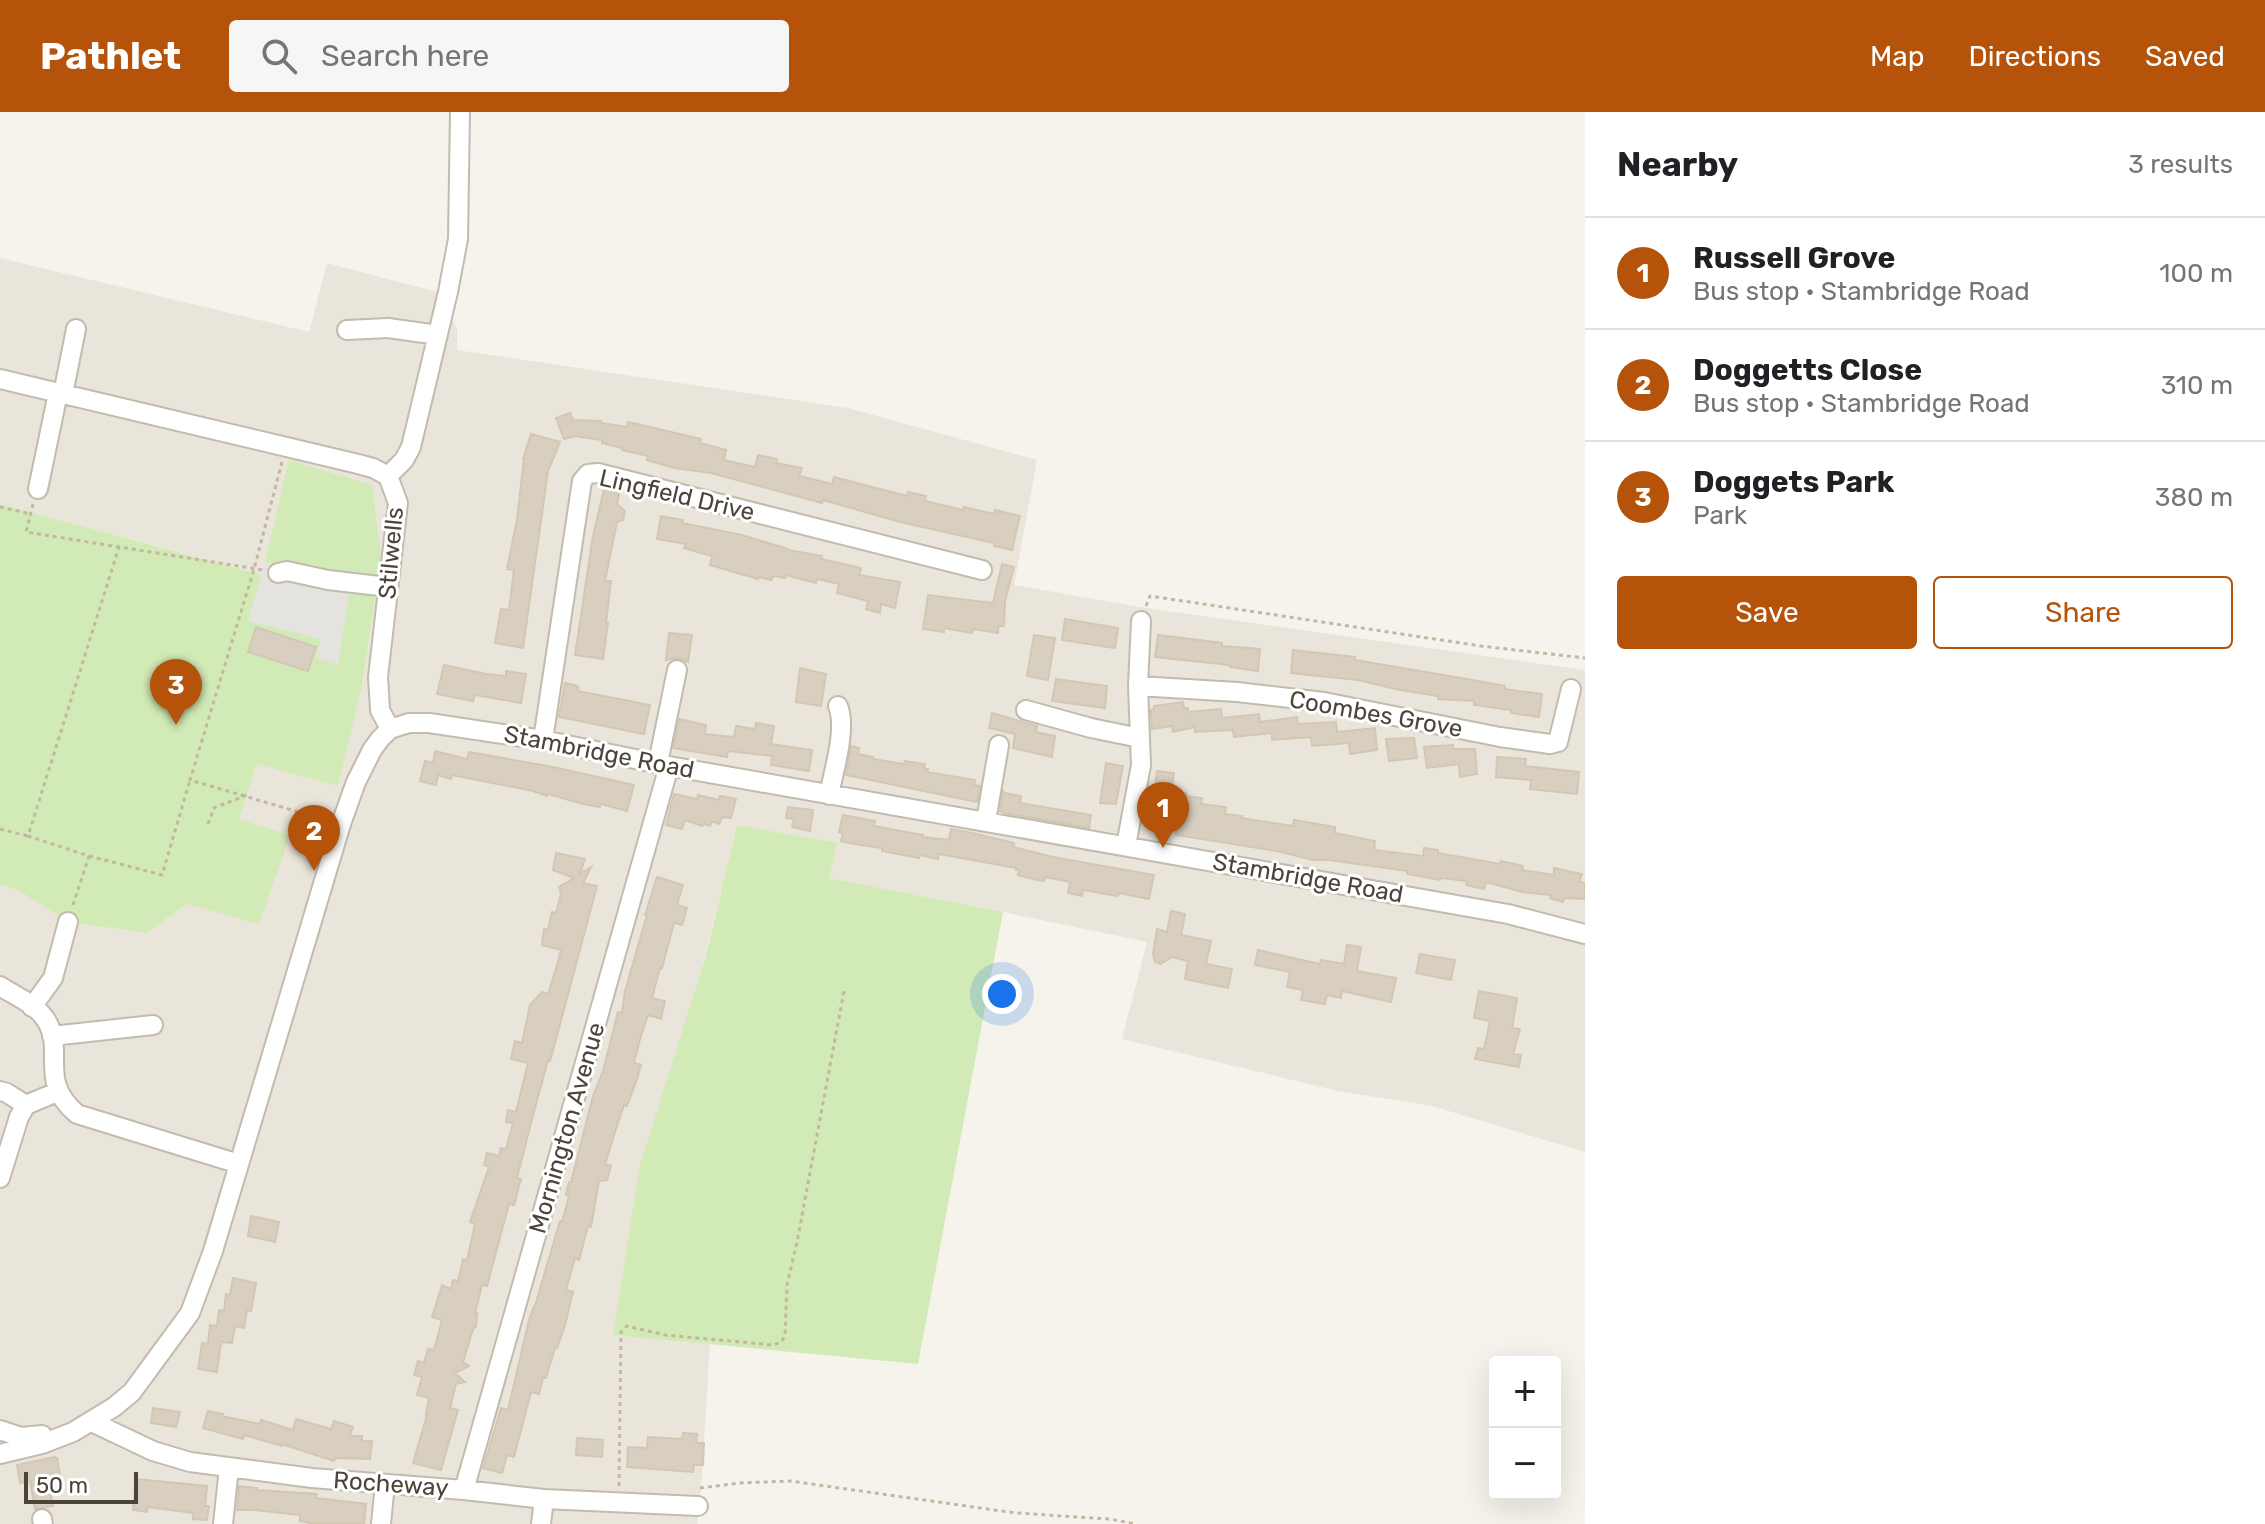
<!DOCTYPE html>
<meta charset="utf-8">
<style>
:root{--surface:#fff;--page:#f6f6f6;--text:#202124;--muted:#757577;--line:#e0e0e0;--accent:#b45309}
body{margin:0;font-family:Rubik,sans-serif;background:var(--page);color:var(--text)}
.controls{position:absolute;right:24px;bottom:24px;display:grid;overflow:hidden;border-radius:8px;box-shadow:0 8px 32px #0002}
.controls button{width:72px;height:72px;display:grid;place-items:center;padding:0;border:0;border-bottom:2px solid var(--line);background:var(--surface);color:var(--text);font:40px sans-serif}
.scale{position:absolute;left:24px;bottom:20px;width:114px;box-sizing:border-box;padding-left:8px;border:4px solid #4b4439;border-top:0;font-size:22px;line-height:28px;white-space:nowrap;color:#4b4439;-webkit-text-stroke:6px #fff;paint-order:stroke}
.you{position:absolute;left:1002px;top:882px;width:28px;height:28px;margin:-20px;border:6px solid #fff;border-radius:50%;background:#1a73e8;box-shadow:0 0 0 12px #1a73e833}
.badge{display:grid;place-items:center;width:52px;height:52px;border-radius:50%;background:var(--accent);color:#fff;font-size:26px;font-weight:700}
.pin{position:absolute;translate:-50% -66px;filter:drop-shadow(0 2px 4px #0008)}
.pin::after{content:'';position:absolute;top:42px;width:28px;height:24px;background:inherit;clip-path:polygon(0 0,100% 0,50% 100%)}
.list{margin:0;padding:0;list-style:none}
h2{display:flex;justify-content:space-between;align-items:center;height:104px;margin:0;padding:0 32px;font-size:34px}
h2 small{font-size:26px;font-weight:400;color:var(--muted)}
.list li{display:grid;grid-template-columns:52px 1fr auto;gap:24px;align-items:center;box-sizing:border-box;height:112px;padding:0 32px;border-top:2px solid var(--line)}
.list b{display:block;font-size:30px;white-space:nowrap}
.list p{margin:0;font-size:26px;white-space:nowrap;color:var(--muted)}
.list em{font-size:26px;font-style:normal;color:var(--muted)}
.actions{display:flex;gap:16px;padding:24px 32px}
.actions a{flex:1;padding:18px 0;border:2px solid var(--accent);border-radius:8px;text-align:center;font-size:28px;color:var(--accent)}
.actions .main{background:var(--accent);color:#fff}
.icon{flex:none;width:44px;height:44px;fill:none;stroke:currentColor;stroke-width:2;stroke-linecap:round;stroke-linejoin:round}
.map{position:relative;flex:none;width:1585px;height:1412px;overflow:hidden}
header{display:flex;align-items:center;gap:48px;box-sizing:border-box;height:112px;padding:0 40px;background:var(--accent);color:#fff}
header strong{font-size:38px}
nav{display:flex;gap:44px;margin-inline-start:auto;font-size:28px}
.search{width:560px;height:72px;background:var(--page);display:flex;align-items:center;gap:20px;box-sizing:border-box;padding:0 28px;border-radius:8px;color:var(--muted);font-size:30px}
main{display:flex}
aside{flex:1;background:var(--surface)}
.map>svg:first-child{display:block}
.residential{fill:#eae5da}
.green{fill:#d2eab5}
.parking{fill:#e5e3e0}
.building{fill:#d8cfc1;stroke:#d3c7b4;stroke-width:2}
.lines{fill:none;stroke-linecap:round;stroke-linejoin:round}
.minor-casing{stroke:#c2bbae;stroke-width:22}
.path{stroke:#c4b79f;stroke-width:3;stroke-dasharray:4 4;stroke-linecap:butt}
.minor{stroke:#fff;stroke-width:18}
.labels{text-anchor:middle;stroke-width:6;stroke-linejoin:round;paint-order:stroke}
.street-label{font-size:24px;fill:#4b4439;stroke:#fff}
</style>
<header>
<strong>Pathlet</strong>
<div class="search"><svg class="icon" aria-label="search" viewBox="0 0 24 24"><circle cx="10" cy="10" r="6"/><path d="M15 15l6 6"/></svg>Search here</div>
<nav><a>Map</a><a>Directions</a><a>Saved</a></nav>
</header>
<main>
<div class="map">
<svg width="1585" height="1412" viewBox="0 0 1585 1412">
<rect width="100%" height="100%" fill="#f6f3ec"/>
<path class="residential" d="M0,146L309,220L327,151L441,181L457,217V238L848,296L1037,348L1014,473L1139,495L1585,558V1040L1432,994L1338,979L1122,927L1147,830L1003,800L828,766L837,732L737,713L613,1222L710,1232L701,1377L697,1412H0V772L18,778L68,810L146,821L290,723L239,707L257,652L338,673L362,574L381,444L263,463L0,392Z"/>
<path class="green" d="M289,348L372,373L381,445L362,574L338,674L257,652L239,707L290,723L259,812L188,792L146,821L68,810L18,778L0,772V392L262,463Z
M737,713L837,731L829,766L1003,800L918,1252L613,1223L640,1053L705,847Z"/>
<path class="parking" d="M265,450L351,470L338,553L316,546L321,527L248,509Z"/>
<path class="building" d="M570,301L573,308L601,309V311L627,315L628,310L701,327L700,331L726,338L724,348L755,355L758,343L777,347L776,351L802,356L799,364L832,372L834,365L907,384L908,380L926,384L925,389L963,398L964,395L994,402L995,398L1020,404L1012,438L994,434V431L900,410L823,388L822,391L711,361L674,356L647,348L648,344L622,338V336L602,331V328L575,324L564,327L556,306Z
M531,322L560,330L548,359L523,536L495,531L501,497L509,498L514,458L507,457L517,408L524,347H523Z
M604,377L619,381L617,392L625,399L623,408L617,410L605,469H611L606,511H608L603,547L575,543L593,424Z
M661,404L683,408L682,411L742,423L788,437V438L822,444L821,447L861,456L859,463L900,470L895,496L881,492L880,501L866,497L868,489L837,481L839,472L817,467L816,471L785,463V466L774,464L771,468L759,465L758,467L710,453L712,444L684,436L686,432L657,427Z
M1002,452L1014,455L1005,489L1004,514H998V521L973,517L972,521L944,516V520L923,517L928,483L993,491Z
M1065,507L1118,516L1115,536L1062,528Z
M256,515L316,535L308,559L248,540Z
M669,521L692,523L688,550L679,546L666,548Z
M1034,523L1055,526L1048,568L1027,564Z
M1158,523L1222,531V534L1260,537L1258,559L1230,555V553L1155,545Z
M1293,538L1355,545V548L1467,567L1505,574L1504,577L1542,582L1539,605L1511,601V598L1474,593V589L1438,587V584L1400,578L1358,568L1291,561Z
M444,553L486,562L506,564V559L526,562L521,591L475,583L473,589L437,582Z
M800,556L826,562L821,594L796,590Z
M1056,567L1107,574L1105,596L1052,589Z
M565,571L578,574V579L650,593L644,622L559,605Z
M1183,590L1184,596H1188V600L1221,597L1222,606L1259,602L1260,610L1297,605L1298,612L1336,610L1337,620L1375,616L1377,638L1350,642L1349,631L1312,634L1311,625L1272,628V621L1234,625L1233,618L1195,620V615L1173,620L1172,614L1152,617L1151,598L1154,597V594Z
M992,601L1037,614L1036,620L1055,624L1052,645L1013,636L1015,622L989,616Z
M679,607L706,613L705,622L734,625L736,614L755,617L756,611L774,614L771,632L812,638L809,659L771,653L772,644L728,639L727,645L673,636Z
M1414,626L1417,646L1389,649L1386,627Z
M1453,633V637H1475L1477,662L1460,665L1459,652L1427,656L1424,635Z
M851,634L859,636L858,642L873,645V647L904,652L905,649L925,652L924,657H928L927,660L975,668L974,673L980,674L977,690L846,663Z
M435,639L467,647L469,640L553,655L634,673L627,699L601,692L600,695L583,692L548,682L547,684L533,679L452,663L451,667L438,663L436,673L420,669L425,649L433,651Z
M1497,645L1526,647L1525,654L1579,660L1577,682L1530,677L1531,668L1496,665Z
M1106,651L1123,654L1116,692L1100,691Z
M1157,659L1174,661L1171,679L1186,681V684L1202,686L1201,692L1226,695L1225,702L1242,704L1241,706L1293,714L1294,708L1335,715V721L1375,729L1374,738L1423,744L1424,736L1438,738V741L1500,752L1501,749L1523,754L1522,758L1554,763V756L1582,762L1579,770L1585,771V787L1565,786L1563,790L1550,786L1551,783L1522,780L1486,770L1484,777L1466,773L1467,769L1441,766L1440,768L1407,762V759L1329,748H1313L1277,739L1176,723L1179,702L1152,698Z
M1003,679L1004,681L1021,684L1020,691L1091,703L1089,716L1000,700Z
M674,682L697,687L698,683L719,688L720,684L736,687L731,706L722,705L719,712L712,709L710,714L704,712L702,714L685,708L682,717L666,713Z
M788,695L813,698L810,719L792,715L794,707L786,706Z
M843,703L875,709L874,714L923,723V725L949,728L951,717L972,721L1014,731L1013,735L1053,745L1154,763L1149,787L1119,781L1118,784L1083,778L1082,784L1068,781L1070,770L1045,765L1044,769L1037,768L1018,763L1019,758H1016V756L939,742L938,747L919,743V746L882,739V736L848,731L841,729L843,722L839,720Z
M556,741L585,747L580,762L591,755L583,771L597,774L555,931L550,949L548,948L532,1007L517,1066L521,1067L514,1093L509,1092L487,1174L482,1173L475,1201H477L476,1215L473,1217L463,1250L469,1254L455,1261L465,1270L456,1272L450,1296L458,1298L441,1358L413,1351L427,1303H426L429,1286L417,1283L422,1265L414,1263L418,1249L424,1251L428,1237L434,1238L442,1208L432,1205L442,1173L451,1177L453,1168L458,1169L463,1147L467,1148L475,1112L470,1110L489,1055L484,1053L487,1041L499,1044L501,1036L506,1037L513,1011L506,1010L508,998L516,1000L528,951L511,947L515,929L522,931L530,893L542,880L548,882L558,850L561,838L542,833L544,817L548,818L552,800L556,801L561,782L559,775L574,766L553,758Z
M657,765L683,773L677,793L687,796L682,813L674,811L662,856H660L652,886L665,889L661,907L648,903L640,927L634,951L641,953L637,967L627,994L624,993L615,1020L605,1052L611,1054L607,1068L599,1069L591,1115L588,1114L579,1148L575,1146L566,1178L573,1180L565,1213L557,1236H555L546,1266H543L539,1282L531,1280L514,1345L507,1343L502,1361L483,1356L501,1296L508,1298L529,1208L534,1194H535L560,1109L562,1110L569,1084L566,1083L569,1070H571L593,984L603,959L618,900L622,901L625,879L647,803H645Z
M1171,799L1185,802L1181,823L1211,829L1206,852L1232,857L1228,876L1185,867L1188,849L1172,845L1161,852L1155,850L1153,842L1157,817L1167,820Z
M1347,833L1361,835L1357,859L1396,866L1391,890L1342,879L1341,886L1327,883L1325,892L1301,888L1303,878L1287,875L1290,860L1255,853L1258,838L1320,852L1321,848L1344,852Z
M1420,842L1455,848L1451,868L1416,861Z
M1479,879L1517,886L1512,916L1520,917L1513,942L1521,943L1519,955L1475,947L1478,936L1484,937L1490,909L1474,906Z
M251,1104L279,1110L275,1130L248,1124Z
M233,1166L256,1171L251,1199L247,1198L244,1216L235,1214L232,1231L221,1230L217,1260L198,1257L202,1231L208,1232L210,1213L217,1214L219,1198L224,1199L226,1182L230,1183Z
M153,1296L180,1300L176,1315L151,1311Z
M208,1299L223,1302L222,1304L260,1312L261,1308L293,1318L296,1307L331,1317L334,1309L353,1315L350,1324H362V1329H372L370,1347L335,1346L334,1349L282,1332V1334L244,1323L243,1327L203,1316Z
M683,1321L697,1322L696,1331H704L703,1353H694L693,1360L627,1355L628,1335L647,1336L648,1325L682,1327Z
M577,1326L603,1328L602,1345L576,1343Z
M54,1345L57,1346L60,1364L48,1366L53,1394L35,1397L30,1369L20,1371L17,1353Z
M136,1367L207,1374L205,1394H209L207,1408L193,1407V1401L148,1395L147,1400L133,1398Z
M239,1374L257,1376V1378L317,1382L316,1386L366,1392L364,1412H315L300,1409V1403L254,1398H237Z"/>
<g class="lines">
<g class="minor-casing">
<path id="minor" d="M347,218L388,216L438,223
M0,267L358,352L373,356L388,364
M63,282L76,217
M388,364L404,348L411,335L448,180L458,127L460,0
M388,364L398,391L378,565L380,598L390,617
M38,377L58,281
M278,461L287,459L328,468L388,475
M1138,574L1237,580L1324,590L1500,625L1550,632L1558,630L1571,577
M1026,598L1091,616L1140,626
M543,628L582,369L588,362L598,361L982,458
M658,651L677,558
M829,683C834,657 847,617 838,594
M986,709L999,633
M1126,734L1141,653L1138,574L1141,509
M0,874C15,884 37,893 46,908C66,940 37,968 77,1002L239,1052
M32,895L53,866L68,810
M52,924L153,913
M0,979L7,981L26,993
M0,1066L19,1005L26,993L57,980
M92,1310L153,1339L190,1350L312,1366L464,1378L544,1387L698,1394
M0,1318L21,1325L42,1323
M0,1342L42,1332L73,1320L114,1295L132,1280L190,1201L213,1139L341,712L356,670L372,638L380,627L390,617L409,611H429L543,628L669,654L1508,802L1585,822
M464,1378L669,654
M42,1407L43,1412
M223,1412L229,1356
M381,1412L385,1372
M541,1412L544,1387"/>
</g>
<path class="path" d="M282,350L254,457L190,668L326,708
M33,392L26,420L263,458
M0,395L31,402
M1146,494L1150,484L1481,534L1585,546
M208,712L214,696L247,683
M0,717L28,724
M89,744L162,763L190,668
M73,793L89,744L28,724L119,435
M619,1374L621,1220L627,1214L665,1223L773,1233L781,1230L785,1224L787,1173L797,1130L844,879
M700,1376L739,1371L790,1369L1016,1401L1110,1407L1136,1412"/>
<use href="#minor" class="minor"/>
</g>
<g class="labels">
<g class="street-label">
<text transform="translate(677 383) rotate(13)" y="8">Lingfield Drive</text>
<text transform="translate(391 441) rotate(-85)" y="8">Stilwells</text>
<text transform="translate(1376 602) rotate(10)" y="8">Coombes Grove</text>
<text transform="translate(599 640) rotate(11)" y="8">Stambridge Road</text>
<text transform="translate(1308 766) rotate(10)" y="8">Stambridge Road</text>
<text transform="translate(567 1016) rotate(-74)" y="8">Mornington Avenue</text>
<text transform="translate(391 1372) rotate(4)" y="8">Rocheway</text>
</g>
</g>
</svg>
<div class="controls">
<button>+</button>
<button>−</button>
</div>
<div class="scale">50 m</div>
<div class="you"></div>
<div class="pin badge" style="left:1163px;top:736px">1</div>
<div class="pin badge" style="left:314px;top:759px">2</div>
<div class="pin badge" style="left:176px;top:613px">3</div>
</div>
<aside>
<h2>Nearby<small>3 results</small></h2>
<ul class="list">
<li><span class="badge">1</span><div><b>Russell Grove</b><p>Bus stop · Stambridge Road</p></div><em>100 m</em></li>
<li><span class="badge">2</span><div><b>Doggetts Close</b><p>Bus stop · Stambridge Road</p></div><em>310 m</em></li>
<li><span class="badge">3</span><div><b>Doggets Park</b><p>Park</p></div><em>380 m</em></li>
</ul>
<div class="actions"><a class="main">Save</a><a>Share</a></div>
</aside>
</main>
